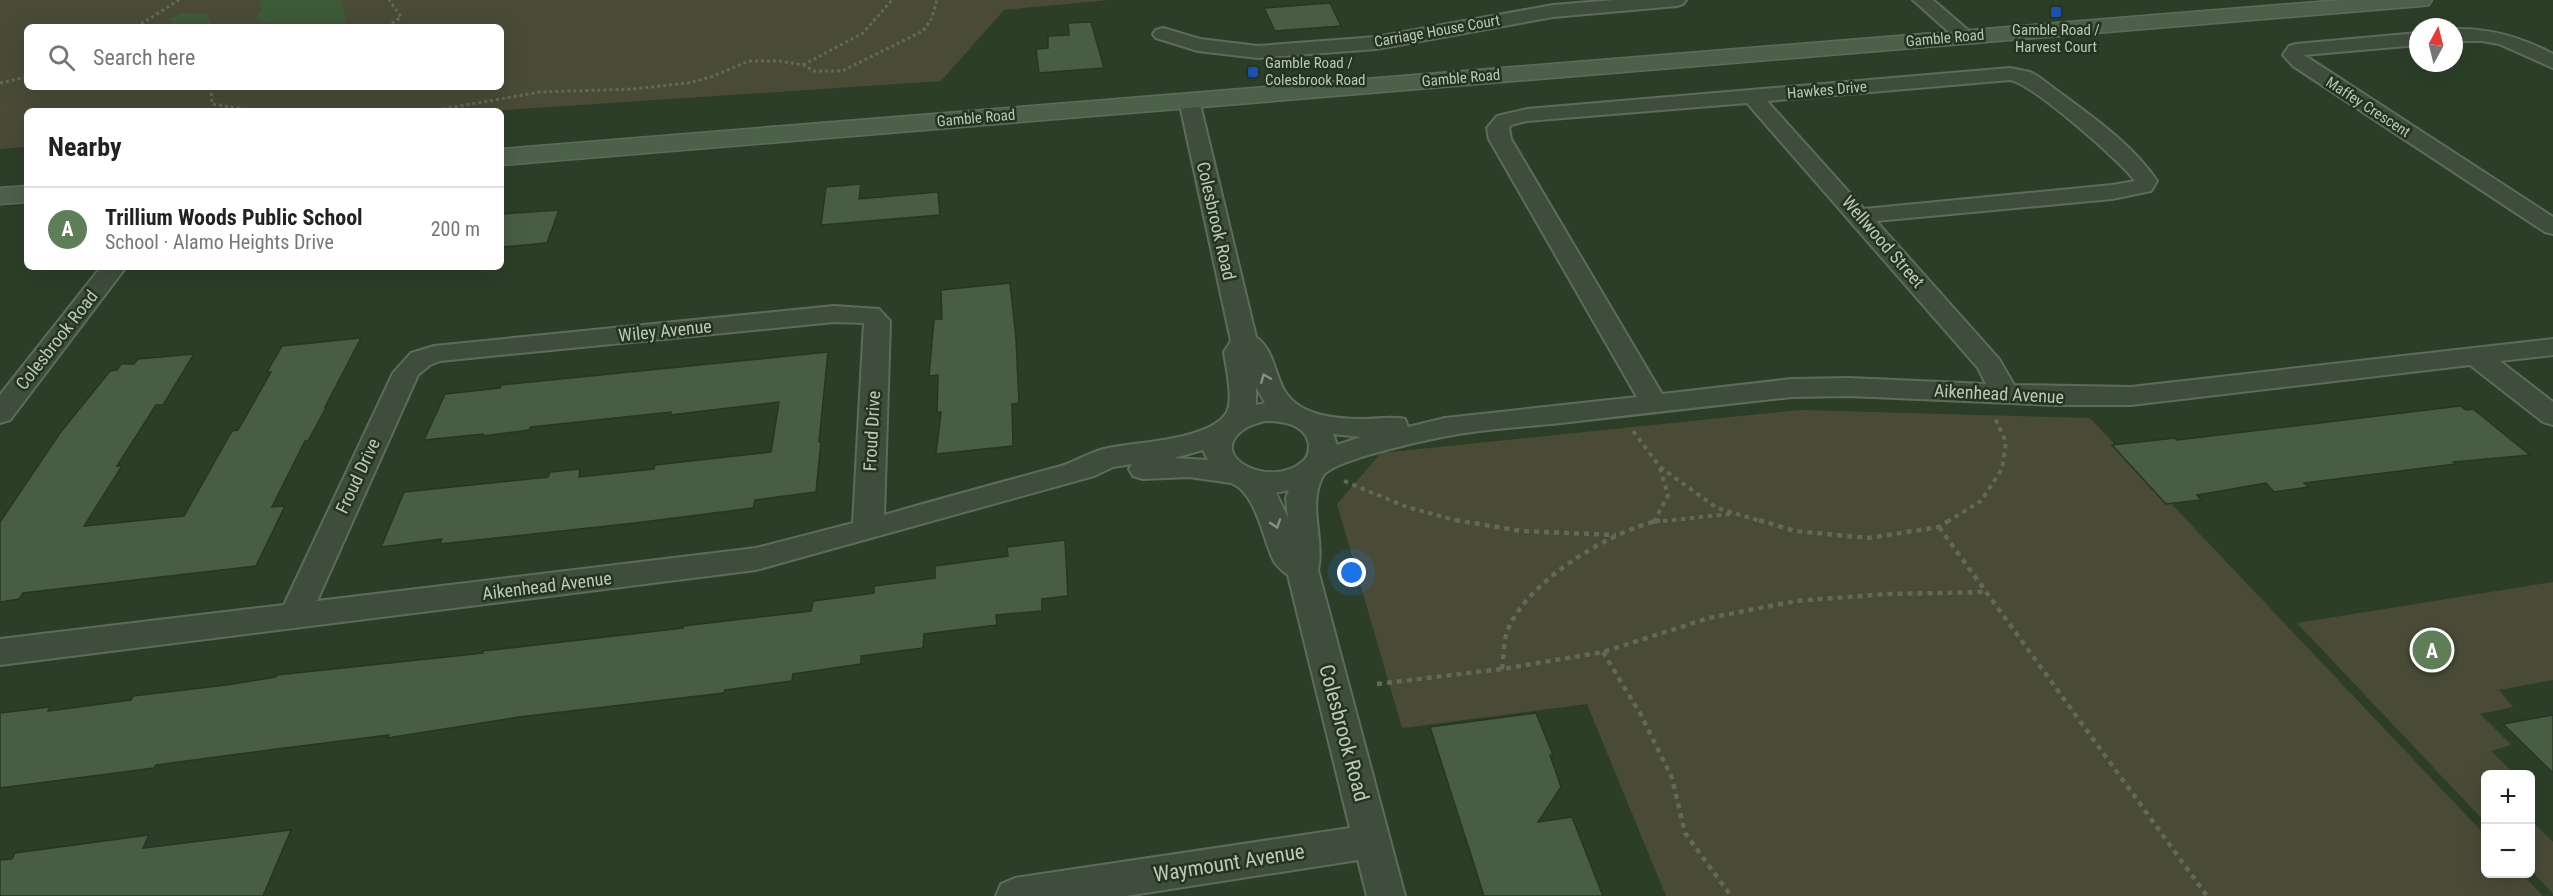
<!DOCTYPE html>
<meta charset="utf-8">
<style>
:root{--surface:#fff;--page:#f6f6f6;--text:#222;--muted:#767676;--line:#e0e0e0;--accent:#5d7e57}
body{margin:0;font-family:"Roboto Condensed",sans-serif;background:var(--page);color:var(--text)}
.controls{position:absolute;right:18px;bottom:18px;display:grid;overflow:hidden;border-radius:9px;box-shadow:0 6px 24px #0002}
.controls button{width:54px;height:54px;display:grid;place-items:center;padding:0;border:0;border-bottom:2px solid var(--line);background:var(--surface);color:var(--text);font:30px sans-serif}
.compass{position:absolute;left:2409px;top:18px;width:54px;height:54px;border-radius:50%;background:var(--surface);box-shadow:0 6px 24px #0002;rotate:7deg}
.you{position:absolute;left:1352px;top:573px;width:21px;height:21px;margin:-15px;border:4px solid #fff;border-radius:50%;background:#1a73e8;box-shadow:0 0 0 9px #1a73e833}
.badge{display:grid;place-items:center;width:39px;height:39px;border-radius:50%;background:var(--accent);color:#fff;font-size:20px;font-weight:700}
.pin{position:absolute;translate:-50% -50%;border:3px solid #fff;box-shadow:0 2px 6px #0006}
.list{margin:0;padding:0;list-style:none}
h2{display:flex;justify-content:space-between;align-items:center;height:78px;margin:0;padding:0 24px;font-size:26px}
h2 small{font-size:20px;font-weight:400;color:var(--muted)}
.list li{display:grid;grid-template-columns:39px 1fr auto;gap:18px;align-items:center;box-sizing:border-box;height:84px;padding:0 24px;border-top:2px solid var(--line)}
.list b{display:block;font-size:22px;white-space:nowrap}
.list p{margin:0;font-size:20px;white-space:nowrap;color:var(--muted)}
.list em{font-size:20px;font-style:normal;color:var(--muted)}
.icon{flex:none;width:33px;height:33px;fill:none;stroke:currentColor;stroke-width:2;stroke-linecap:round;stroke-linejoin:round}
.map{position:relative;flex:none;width:2553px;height:896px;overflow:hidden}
.search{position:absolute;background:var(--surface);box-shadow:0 6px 24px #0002;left:24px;top:24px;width:480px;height:66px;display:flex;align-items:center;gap:15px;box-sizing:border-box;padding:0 21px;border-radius:9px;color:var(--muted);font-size:22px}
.panel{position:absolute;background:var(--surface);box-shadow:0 6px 24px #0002;left:24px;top:108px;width:480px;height:162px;border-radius:9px}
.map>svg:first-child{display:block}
.green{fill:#494b37;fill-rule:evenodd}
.water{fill:#3d5b37}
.building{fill:#495d44;stroke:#263623;stroke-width:1.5}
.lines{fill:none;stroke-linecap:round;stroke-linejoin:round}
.street-casing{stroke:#5d6c5a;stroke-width:4}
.secondary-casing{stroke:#5d6c5a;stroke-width:3}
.path-far2{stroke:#626956;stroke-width:3;stroke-dasharray:3 3;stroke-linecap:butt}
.path-far1{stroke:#626956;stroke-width:4;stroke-dasharray:4.5 4.5;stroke-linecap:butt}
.path{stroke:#626956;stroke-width:4.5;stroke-dasharray:5 5;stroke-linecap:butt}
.street{fill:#3f4e3c;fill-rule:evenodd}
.secondary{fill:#4d614a;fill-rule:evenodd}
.oneway{stroke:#839280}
.transit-dot{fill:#1a4fb4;stroke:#243421;stroke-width:2}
.labels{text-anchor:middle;stroke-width:5;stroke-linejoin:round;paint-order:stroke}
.far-poi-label{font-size:15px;fill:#bbc9b8;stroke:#243421}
.far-street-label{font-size:15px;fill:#bbc9b8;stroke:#243421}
.street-label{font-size:18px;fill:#bbc9b8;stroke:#243421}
.near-street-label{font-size:21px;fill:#bbc9b8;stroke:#243421}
</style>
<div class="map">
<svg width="2553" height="896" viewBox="0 0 2553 896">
<rect width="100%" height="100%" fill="#2c3e28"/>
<path class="green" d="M0,0H1108L1004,10L941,81L491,111H27V147L0,149ZM27,27H501V87H27Z
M1800,410L2090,418L2485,835L2486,874H2522L2543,896H1666L1587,704L1402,728L1337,504L1381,453Z
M2553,582V680L2499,690L2513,707L2480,714L2511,745L2491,751L2515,774H2486L2485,822L2297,623Z
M2530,819L2553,842V894L2531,870Z"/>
<path class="water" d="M259,0H339L342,1L346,21C324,35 275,28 255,18L262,10Z
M182,13L207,14L212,27H166L175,21L167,20Z"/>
<path class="building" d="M1330,3L1341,26L1275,31L1264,8Z
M1091,22L1104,68L1039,73L1036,49L1048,48V36L1069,35L1068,23Z
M861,184L859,199L938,192L940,215L821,225L826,187Z
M559,210L547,243L501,247V214Z
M1010,283L1016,339L1019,403L1012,404L1013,446L936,454L941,412H937L938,375L929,376L934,319H942L941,290Z
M361,338L325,407L327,406L308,441H305L272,507L285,506L256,566L23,593L19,599L0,602V522L60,433L110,371L117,370L121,364H134L138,359L194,354L163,405H156L117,466H122L84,526L184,516L232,431L238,430L271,372H267L282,346Z
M828,352L819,442H821L816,492L755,500L753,508L635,523L440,544L442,539L381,547L404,492L548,477L550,472L580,469L579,477L654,469L655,465L771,452L779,402L670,415L671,412L531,427L529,430L483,436V434L424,440L445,394L500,388L501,385Z
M2460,406L2466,410L2473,409L2530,455L2453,462L2456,464L2304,483L2309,487L2274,492L2266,483L2197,495L2201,500L2166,504L2112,445L2175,438L2177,440Z
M1065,540L1068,596L1042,599V611L996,615L997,625L924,634L923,648L861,656V664L793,674L792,681L725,690L724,693L519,717L387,738L389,735L277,749L156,765L154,768L0,788V713L50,707L48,711L131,700L133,696L226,685L276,677L277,675L483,653V651L683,628V626L811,611L813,601L874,593V586L935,578V566L1008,556L1007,547Z
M1536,713L1553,755H1550L1561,787L1538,822L1572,817L1603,896H1484L1430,727Z
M2553,715V773L2503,724Z
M291,830L263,896H0V860L12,859L15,853L149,835L143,848Z"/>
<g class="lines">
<g class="street-casing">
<path id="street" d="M1614,0H1686L1683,4L1677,6L1553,17L1376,49L1258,58L1198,51L1156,38L1153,34L1156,30L1163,28L1200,39L1258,46L1376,37L1553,5Z
M1913,0H1933L1976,37L1973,41H1959Z
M2454,29C2490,28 2521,37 2553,54V68L2499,44L2482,41H2454Z
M2418,33V45L2304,55L2553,217V234L2545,232L2293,66L2283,55L2289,46L2296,44Z
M2010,68L2030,72L2039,77C2079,108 2129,139 2157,181L2151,191L2112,199L1876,221L1999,359L2014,385L2131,387L2553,339V355L2500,361L2553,402V425L2543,422L2470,365L2131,405H2056L1849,396L1792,397C1715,405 1638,414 1561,423C1523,427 1484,429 1447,436C1426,440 1332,460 1323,476C1307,505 1325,539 1318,570L1405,896H1367L1358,860L1126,896H996L1001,884L1015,878L1350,828L1288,575C1281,570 1275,565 1272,557C1262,535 1256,493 1231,483L1189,477L1143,479L1133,476L1129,469L1132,464L1113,467L1094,476L756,570L0,665V639L284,605L393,373L411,353L434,346L834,306L879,309L890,321L884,515C943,498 1002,482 1061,466C1077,461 1091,451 1108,448C1138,442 1206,440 1225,415C1235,403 1226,367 1224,352L1231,341L1179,100L1182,96L1189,94L1196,96L1199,100L1256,337C1274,350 1274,372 1284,390C1299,416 1335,419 1363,419C1378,419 1391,416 1405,419L1408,427L1445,418L1637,397L1489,139L1487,128L1497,116L1527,109ZM2010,80C2031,83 2121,161 2135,181L2112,185L1864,209L1767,101ZM1747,103L1978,368L1986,384L1849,378L1792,379L1662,394L1511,139L1509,128L1511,125L1527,121ZM834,322L864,323L853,523L756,548L317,601L418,375L430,365L440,361ZM1256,387L1265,403L1256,405ZM1265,421C1282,421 1306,424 1309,445C1309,452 1308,458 1302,462C1270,489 1206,457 1243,430C1249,425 1258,423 1265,421ZM1333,434L1361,437L1337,445ZM1203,450L1208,460L1174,458ZM1289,490L1286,498L1288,518L1276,493Z
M101,267H126L10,420L0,423V395Z"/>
</g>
<g class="secondary-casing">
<path id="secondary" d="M2342,0H2432L2429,5L2421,6L501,165V149Z
M27,186V202L0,204V188Z"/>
</g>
<path class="path-far2" d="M136,27L179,0
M387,27L401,17L389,0
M803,65L863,33L892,0
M0,83L27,77
M211,87L212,104L256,111
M431,111L540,92L633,89L688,83L711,77L749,61H779L803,65L814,71H842L923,31L932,18L937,0"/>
<path class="path-far1" d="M1633,431L1660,467L1717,508L1764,522
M1344,481L1407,507L1462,522
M1654,522L1668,495L1660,468
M1654,522L1730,514
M1947,522L1981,501L2002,469L2006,442L1994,416"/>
<path class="path" d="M1455,520L1522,531L1616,535
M1759,520L1795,531L1869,538L1939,527L1950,520
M1653,523L1654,520
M1939,527L2207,896
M1603,652L1641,715L1672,778L1685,833L1731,896
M1502,669C1504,657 1503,644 1507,632C1526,581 1609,532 1660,520
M1377,684L1502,669L1603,652L1709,618L1796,601L1887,594L1985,592"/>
<use href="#street" class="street"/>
<use href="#secondary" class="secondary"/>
</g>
<defs><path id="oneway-chevron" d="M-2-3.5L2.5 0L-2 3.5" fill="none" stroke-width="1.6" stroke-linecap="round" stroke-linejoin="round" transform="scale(1.5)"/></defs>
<g class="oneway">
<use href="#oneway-chevron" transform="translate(1265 378) rotate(-113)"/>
<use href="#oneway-chevron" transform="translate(1276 524) rotate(71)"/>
</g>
<g class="transit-dot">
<rect x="2050" y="6" width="12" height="12" rx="3"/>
<rect x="1247" y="66" width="12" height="12" rx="3"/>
</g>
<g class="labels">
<g class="far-poi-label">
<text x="2056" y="35">Gamble Road /<tspan x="2056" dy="17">Harvest Court</tspan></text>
<text x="1265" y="68" text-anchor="start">Gamble Road /<tspan x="1265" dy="17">Colesbrook Road</tspan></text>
</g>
<g class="far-street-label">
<text transform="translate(1437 31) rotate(-10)" y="5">Carriage House Court</text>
<text transform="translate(1945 38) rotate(-5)" y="5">Gamble Road</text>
<text transform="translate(1461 78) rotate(-5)" y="5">Gamble Road</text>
<text transform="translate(1827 90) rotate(-5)" y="5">Hawkes Drive</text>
<text transform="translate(2368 107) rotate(33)" y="5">Maffey Crescent</text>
<text transform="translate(976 118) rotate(-5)" y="5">Gamble Road</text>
</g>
<g class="street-label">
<text transform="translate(1216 221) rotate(77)" y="6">Colesbrook Road</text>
<text transform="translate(1883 242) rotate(49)" y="6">Wellwood Street</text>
<text transform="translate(665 331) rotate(-6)" y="6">Wiley Avenue</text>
<text transform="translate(57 340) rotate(-52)" y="6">Colesbrook Road</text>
<text transform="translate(1999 394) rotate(3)" y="6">Aikenhead Avenue</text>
<text transform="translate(872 431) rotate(-87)" y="6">Froud Drive</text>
<text transform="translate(358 476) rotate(-65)" y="6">Froud Drive</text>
<text transform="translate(547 586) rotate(-7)" y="6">Aikenhead Avenue</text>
</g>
<g class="near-street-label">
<text transform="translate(1344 733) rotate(75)" y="7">Colesbrook Road</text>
<text transform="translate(1229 863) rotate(-9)" y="7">Waymount Avenue</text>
</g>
</g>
</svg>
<div class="controls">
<button>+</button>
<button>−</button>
</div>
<svg class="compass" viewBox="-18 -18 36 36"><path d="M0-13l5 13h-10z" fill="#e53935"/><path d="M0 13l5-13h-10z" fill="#767676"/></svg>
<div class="you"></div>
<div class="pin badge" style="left:2432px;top:650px">A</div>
<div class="search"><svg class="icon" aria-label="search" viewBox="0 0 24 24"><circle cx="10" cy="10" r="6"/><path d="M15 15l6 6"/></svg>Search here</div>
<section class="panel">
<h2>Nearby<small></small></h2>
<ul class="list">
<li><span class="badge">A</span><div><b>Trillium Woods Public School</b><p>School · Alamo Heights Drive</p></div><em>200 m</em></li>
</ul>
</section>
</div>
